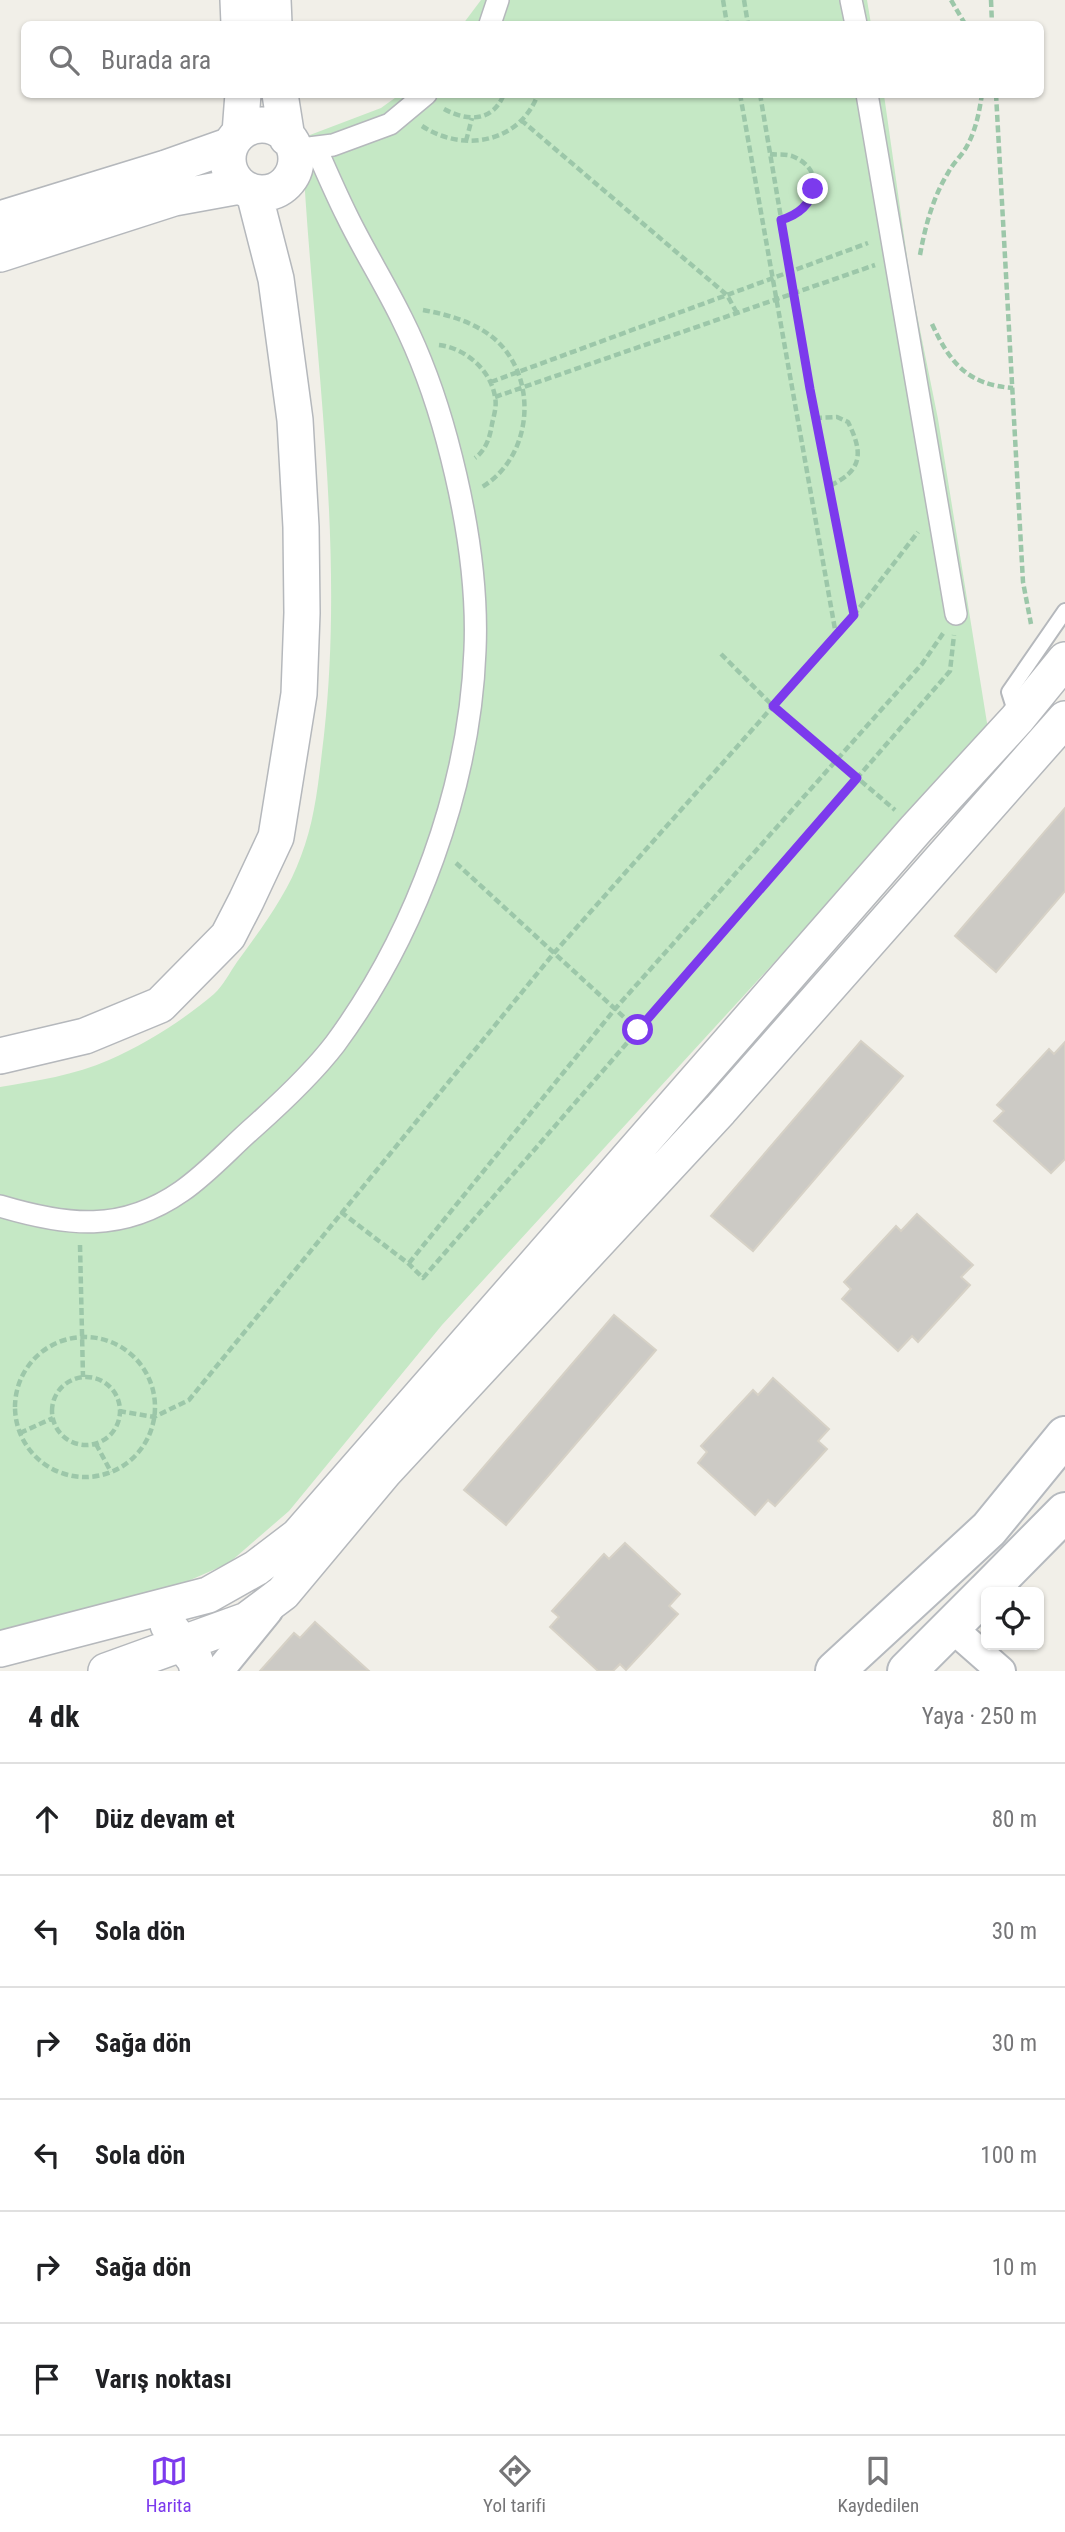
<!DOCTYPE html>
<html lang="tr">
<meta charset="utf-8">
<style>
:root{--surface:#fff;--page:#f2f2f2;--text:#202124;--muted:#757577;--line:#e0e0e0;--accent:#7c3aed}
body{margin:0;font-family:"Roboto Condensed",sans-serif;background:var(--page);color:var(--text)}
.controls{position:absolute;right:21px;bottom:21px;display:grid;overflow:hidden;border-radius:10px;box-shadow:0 2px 5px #0004}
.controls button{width:63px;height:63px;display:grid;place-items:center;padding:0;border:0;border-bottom:2px solid var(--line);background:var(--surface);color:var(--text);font:35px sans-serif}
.stop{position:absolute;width:21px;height:21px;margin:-16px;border:5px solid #7c3aed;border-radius:50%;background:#fff}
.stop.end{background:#7c3aed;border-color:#fff;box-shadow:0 2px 7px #0008}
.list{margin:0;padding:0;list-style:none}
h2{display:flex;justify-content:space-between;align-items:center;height:91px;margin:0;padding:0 28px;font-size:30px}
h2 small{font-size:23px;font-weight:400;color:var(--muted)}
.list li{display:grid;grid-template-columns:46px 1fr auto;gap:21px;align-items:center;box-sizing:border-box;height:112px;padding:0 28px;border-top:2px solid var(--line)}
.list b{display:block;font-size:26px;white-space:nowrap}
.list em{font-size:23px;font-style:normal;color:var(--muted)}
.icon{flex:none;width:38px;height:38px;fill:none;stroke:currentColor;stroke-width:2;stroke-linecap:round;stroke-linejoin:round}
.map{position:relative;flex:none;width:1065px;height:1671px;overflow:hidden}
.search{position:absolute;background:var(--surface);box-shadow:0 2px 5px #0004;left:21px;right:21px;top:21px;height:77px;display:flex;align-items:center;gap:18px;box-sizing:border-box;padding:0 24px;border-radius:10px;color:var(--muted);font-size:26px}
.sheet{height:763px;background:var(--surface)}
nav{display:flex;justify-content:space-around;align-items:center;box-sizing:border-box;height:98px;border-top:2px solid var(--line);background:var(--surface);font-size:19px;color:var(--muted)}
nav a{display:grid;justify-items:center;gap:4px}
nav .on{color:var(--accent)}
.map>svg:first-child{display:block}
.green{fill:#c5e8c5}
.building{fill:#cccac5;stroke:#d6d1c6;stroke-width:2}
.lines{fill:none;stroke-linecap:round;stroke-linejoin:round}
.service-casing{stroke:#b5b8bc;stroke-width:18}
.pedestrian-casing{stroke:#b5b8bc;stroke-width:24}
.minor-casing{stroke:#b5b8bc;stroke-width:32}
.tertiary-casing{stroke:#b5b8bc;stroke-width:38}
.secondary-casing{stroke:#b6babf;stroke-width:42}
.path{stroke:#9cc7a9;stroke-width:4.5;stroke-dasharray:7 3.5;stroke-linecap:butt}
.service{stroke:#fff;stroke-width:14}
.pedestrian{stroke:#fff;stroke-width:21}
.minor{stroke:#fff;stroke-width:28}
.tertiary{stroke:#fff;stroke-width:35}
.secondary{stroke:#fff;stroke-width:38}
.route{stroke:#7c3aed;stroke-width:9}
</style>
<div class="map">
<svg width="1065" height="1671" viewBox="0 0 1065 1671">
<rect width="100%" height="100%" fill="#f1efe8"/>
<path class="green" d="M481,0H867L871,24H463Z
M399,95H884L911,285L938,419L988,729L442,1325L289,1511L229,1563L154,1596L0,1633V1087C36,1081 75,1075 109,1060C144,1045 185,1019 214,994C223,986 230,972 237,962C261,929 287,895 301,856C316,818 319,775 324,735C346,537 311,336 302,138L381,108Z"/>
<path class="building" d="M1065,808V891L996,972L955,936Z
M861,1041L903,1076L753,1251L711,1216Z
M1065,1042V1159L1051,1173L994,1121L1004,1111L997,1105L1049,1049L1054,1054Z
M917,1214L973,1265L961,1277L970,1285L918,1342L912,1336L898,1351L842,1299L851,1289L844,1282L896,1226L901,1231Z
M614,1315L656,1350L506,1525L464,1490Z
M773,1378L829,1429L818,1441L827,1449L775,1506L768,1500L755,1515L698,1463L707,1452L701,1446L753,1390L758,1395Z
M625,1543L680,1594L669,1606L678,1614L626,1670L620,1664L613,1671H598L550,1627L559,1617L552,1611L604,1554L609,1559Z
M315,1622L369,1671H260L294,1633L300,1638Z"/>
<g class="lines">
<g class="service-casing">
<path id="service" d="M1016,714L1009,692L1065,611"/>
</g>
<g class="pedestrian-casing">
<path id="pedestrian" d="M851,0L856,24
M490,24L498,0
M867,94L956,614
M293,150L333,145L390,124L426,94
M0,1206C67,1226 122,1233 182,1191C208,1173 230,1148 254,1127C282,1102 312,1074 335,1044C416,934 470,787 475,650C478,581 465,507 447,440C436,399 421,357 402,319C385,284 364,251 347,216C336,194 326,171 316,148"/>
</g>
<g class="minor-casing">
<path id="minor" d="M952,1628L1001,1671
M219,1671L268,1611"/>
</g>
<g class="tertiary-casing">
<path id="tertiary" d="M238,0L239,24
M273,0L274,24
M280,94L287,138
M228 159a34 34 0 1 1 68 0a34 34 0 1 1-68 0Z
M240,133L243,94
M0,219L166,168L231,145
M0,254L174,198L240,186
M0,1056L85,1036L160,1005L228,936L246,901L276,837L299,694L302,613L301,527L295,420L276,279L254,193
M168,1625L195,1660L198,1671
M0,1649L208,1595L256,1568L298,1536L916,829L1017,719L1065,660
M106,1671L247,1620L283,1593L385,1471L720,1110L1065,719"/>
</g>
<g class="secondary-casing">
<path id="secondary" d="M986,1592L1065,1512
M835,1671L989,1529L1065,1436
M907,1671L986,1592"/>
</g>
<path class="path" d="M723,0L727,24
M744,0L748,24
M951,0L965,24
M991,0L992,24
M740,94L836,635
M760,94L810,389L854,615
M996,94L1023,582L1031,624
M444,109C468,122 493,122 504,94
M521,120L727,295L737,313
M422,126C463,153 520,143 538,94
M466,141L472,118
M770,154C777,155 785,154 792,156C830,171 813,210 781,220
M920,255C925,227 933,197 948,173C952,165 959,158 964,151C975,134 979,114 982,94
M423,310C450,315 477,323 497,341C539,381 532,457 482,487
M932,324C950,363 968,385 1013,388
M439,345C465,348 491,370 495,397C497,406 494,415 492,424C490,437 486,450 475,458
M491,382L868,243
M495,397L875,265
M815,418L837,417L848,422C864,454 862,471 829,486
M721,654L773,706L895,810
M456,863L638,1030
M341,1212L409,1264L423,1278L950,671L954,635
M80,1245L83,1377
M409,1263L615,1009L922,664L944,632
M15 1407a70 70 0 1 1 140 0a70 70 0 1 1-140 0Z
M52 1411a34 34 0 1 1 68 0a34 34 0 1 1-68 0Z
M119,1411L154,1417L189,1400L554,953L854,615L918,532
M20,1433L53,1418
M96,1444L111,1472"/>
<use href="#service" class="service"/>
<use href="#pedestrian" class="pedestrian"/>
<use href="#minor" class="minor"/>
<use href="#tertiary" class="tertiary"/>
<use href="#secondary" class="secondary"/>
</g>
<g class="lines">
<path class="route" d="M638,1030L857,778L773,706L854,615L810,389L781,220C797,215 810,206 813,189"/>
</g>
</svg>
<div class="controls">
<button><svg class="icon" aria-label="locate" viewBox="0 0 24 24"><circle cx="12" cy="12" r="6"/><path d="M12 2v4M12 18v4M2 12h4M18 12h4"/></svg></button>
</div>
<div class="stop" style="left:638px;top:1030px"></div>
<div class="stop end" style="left:813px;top:189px"></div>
<div class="search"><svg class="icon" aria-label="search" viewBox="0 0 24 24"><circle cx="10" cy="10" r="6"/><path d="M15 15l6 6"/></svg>Burada ara</div>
</div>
<section class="sheet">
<h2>4 dk<small>Yaya · 250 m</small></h2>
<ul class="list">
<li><svg class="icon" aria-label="ahead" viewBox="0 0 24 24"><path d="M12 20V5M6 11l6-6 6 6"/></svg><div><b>Düz devam et</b></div><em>80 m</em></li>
<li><svg class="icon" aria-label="left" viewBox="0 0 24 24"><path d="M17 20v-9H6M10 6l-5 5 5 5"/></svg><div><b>Sola dön</b></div><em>30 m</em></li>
<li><svg class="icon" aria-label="right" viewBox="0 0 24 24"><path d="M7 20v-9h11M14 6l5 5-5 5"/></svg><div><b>Sağa dön</b></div><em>30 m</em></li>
<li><svg class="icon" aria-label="left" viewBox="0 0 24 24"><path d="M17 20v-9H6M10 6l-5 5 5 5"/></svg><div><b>Sola dön</b></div><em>100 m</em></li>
<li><svg class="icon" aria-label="right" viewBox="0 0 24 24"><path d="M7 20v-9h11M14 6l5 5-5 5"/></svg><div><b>Sağa dön</b></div><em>10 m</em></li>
<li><svg class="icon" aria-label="arrive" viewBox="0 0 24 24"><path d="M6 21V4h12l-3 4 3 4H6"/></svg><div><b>Varış noktası</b></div></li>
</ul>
</section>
<nav>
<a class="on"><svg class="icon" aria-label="map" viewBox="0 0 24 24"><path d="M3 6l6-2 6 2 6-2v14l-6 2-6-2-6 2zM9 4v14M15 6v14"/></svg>Harita</a>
<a><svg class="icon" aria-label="directions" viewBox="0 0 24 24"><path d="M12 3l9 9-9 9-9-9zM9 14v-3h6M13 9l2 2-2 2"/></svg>Yol tarifi</a>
<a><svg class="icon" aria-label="saved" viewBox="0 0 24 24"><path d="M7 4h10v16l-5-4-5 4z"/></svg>Kaydedilen</a>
</nav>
